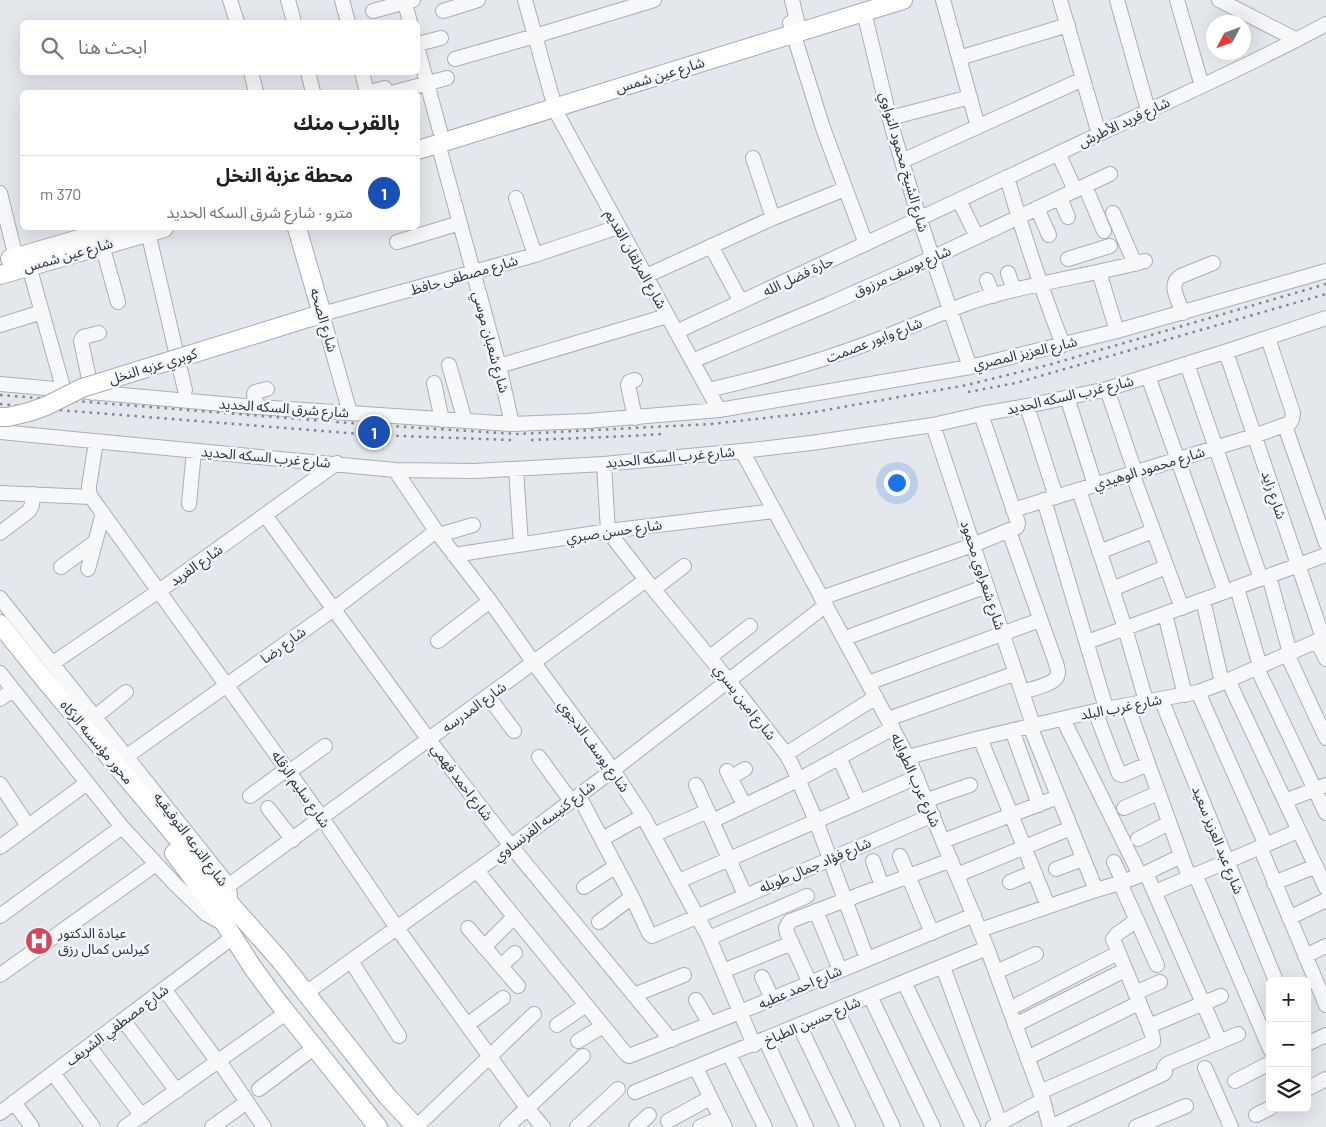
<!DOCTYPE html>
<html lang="ar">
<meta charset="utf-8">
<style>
:root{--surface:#fff;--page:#f6f6f6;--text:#202124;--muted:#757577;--line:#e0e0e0;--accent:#db2777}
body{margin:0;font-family:Barlow,"Noto Sans Arabic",sans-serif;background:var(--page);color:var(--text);direction:rtl}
.controls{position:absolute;right:15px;bottom:15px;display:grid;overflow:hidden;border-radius:8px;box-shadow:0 5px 20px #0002}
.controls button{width:45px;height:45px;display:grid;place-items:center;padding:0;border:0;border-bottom:1px solid var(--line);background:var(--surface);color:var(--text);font:25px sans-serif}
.compass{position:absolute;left:1206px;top:15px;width:45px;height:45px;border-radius:50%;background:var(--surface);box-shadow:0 5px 20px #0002;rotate:229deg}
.you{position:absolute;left:896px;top:482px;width:18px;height:18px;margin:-12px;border:4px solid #fff;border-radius:50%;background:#1a73e8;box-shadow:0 0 0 8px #1a73e833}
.badge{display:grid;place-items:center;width:32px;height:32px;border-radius:50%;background:var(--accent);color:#fff;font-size:16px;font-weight:700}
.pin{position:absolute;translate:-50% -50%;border:2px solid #fff;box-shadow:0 1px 5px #0006}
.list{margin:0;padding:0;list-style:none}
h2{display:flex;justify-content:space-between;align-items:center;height:65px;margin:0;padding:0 20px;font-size:21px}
h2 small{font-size:16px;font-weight:400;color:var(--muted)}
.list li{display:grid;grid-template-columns:32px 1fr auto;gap:15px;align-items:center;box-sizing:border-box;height:75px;padding:0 20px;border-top:1px solid var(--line)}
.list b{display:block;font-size:19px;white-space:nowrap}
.list p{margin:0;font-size:16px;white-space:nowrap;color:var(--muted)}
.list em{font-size:16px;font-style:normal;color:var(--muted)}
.icon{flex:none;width:28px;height:28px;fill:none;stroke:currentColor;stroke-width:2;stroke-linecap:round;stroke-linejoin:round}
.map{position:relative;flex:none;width:1326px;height:1127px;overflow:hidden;direction:ltr}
.search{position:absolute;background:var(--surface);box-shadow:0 5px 20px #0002;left:20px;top:20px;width:400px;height:55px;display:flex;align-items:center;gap:12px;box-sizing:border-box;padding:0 18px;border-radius:8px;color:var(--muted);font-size:19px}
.panel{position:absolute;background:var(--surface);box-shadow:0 5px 20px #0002;left:20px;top:90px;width:400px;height:140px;border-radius:8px;direction:rtl}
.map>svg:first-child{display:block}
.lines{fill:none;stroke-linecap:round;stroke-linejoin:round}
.minor-casing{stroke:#a9aeb7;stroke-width:16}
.major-casing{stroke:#a3abb8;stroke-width:20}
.minor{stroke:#f7f8fa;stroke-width:14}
.major{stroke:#fff;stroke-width:18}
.rail{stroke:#7d8696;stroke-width:2.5;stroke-dasharray:2.5 5;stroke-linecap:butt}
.major-bridge-casing{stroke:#a3abb8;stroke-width:20;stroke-linecap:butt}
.major-bridge{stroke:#fff;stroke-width:18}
.labels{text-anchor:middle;stroke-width:5;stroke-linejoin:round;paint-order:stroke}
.street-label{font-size:14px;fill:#2b3445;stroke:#f4f6f9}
.poi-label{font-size:14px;fill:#2b3445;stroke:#f4f6f9;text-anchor:start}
</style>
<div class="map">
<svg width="1326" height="1127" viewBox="0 0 1326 1127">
<rect width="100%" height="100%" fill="#e4e7ec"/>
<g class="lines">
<g class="minor-casing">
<path id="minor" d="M230,0L237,22
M288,0L294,22
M342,0L348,22
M404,0L410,22
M525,0L552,97
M792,0L797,21
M943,0L978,127
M1060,0L1099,134
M1117,0L1148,110
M1177,0L1202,86
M1219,0L1297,40
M373,11L413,0
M443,11L478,0
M864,12C873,48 881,84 890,120C913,203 941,285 970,367
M790,23L823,128L866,244
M418,44L441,38
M418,50L440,131
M959,58L1068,25
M455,59L535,36L654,0
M251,72L256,92
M308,72L313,92
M362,72L367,92
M370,92L385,88
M395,92L447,78
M554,108L719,410
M890,118L970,97
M438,143L499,366L512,424
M1058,153L1075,190
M753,158L773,218
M902,161L1083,79
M1007,177C1023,234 1042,290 1063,345
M1085,186L1104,231
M0,193L16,258
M516,198L535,255
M1060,198L1068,217
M959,200L977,237
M1037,208L1049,235
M1113,213L1135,264
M148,232L185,390
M397,242L460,223
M102,245L118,302
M711,246L741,302
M1068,259L1110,246
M29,266L64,391
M1099,272L1117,331
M1008,273L1014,290
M646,276L773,218L845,189
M987,280L993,296
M1183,313C1179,301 1167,284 1181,276L1213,263
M0,325L42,312
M676,332C814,268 953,203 1091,138C1169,100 1250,66 1326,24
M1226,352L1323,638
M692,361L827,305L932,258L1110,174
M1187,364L1261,579
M449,365L465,421
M499,366L667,316
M1148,376L1225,592
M635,380L629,382L628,385L635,418
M434,383L442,420
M0,384L257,407L350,413L512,424L587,421L719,410L970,367L1117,331L1326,271
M1107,389L1135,472
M708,390C767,377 825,360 882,338C913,326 943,312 974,301C1030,283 1088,276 1145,261
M92,393L81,341L83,337L99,333
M1067,397L1095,485
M1027,406L1056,497
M257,407L254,394L255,392L267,389
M350,413L322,314L535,255L618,227
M933,425L1033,725
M1285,426L1326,543
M0,432L395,470L474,471L604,464L742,451L811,443L933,425L981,414L1027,406L1107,389L1234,349L1326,318
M96,442L89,486V492L91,497L322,818L397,928L527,1108L543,1127
M742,451L908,757L987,948L1043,1100L1050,1127
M604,464L608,531L646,580L729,681L786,754L792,765L816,821L867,959
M516,469L521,544
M395,470L436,531L490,601L534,663L613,770L643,816L709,938L754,1045
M1132,473L1182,608
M1079,490L1125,628L1146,701
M0,493L91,497
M1044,500L1106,708
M189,504L194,451
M1013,510L1254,436L1290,423L1292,419L1293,413L1268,338
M265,515L429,740L511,846L671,1040
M1009,531L1057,666C1058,670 1059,674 1056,678C1051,685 1031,689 1022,692
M0,533L29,511L32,505L33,494
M439,535L473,525
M1099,552L1153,531
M454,555L608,531L774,511
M61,567L95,542
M88,569L103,513
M1269,576L1290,653
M1237,588L1260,666
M654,589L684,566
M1112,589L1166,567
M0,598L223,878L228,886L230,895
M821,598L973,545L1017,527L1018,523L981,414
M1203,600L1222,683
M1165,614L1185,695
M845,638L987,586
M438,641L490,601
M1317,641L1326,659
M1087,642L1326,555
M1287,654L1326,738
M710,657L750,626
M53,663L166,586L337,463
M1257,668L1326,813
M0,673L122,827L175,884L206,914L224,924
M1228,680L1326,888
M868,683L1040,620
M1198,692L1266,845
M488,696L514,731
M0,699L13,690
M1161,699L1276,981
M1127,705L1189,877
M1095,711L1119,774L1122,775L1148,764
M96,716L126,692
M888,719L1016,673
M1063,719L1140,875
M1030,726L1096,890
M1012,730L1039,805
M980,738L1048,906
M786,754L876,697
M127,756L334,609L436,531
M539,757L571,801
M839,757L859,802
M908,757L980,738L1095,711L1198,692L1222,683L1326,637
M727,771L744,805
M289,772L325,746
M730,778L745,769
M0,784L28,826
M696,785L745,895
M250,796L287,769
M579,796L632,897L649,933L652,936L933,815
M927,800L970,785
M1285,801L1326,785
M268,808L293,840
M1124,808L1158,793
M712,821L798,780L893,728
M653,835L708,811
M602,839L643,816
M1138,839L1169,823
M943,841L1058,797
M0,847L87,783
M1260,847L1326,1005
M900,856L932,933
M873,861L882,886
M1114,862L1123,882
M1056,869L1083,859
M477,871L626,1054L629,1056L740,1012L974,915
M1146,873L1220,1042
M1195,874L1270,1049
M957,875L1071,828
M679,881L917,777
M1010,882L1034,872
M1120,883L1157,965
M1274,883L1316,866
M228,886L646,580
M584,887L616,866
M1155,892L1298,831
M816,911L840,970
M0,916L122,827
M1289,918L1326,900
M599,922L632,897
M468,928L518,986
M980,930L1096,890L1120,883L1146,873L1181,856
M709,938L807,896
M484,947L514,917
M1305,956L1326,946
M351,961L399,1036
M501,966L515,953
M943,967L1000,1123
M723,971L792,943
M996,972L1036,954
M0,975L156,864
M762,977L772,998
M904,982L973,1127
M810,983L787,933L786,928L790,921L951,860
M164,989L218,1062
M306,993L511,846L613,770L826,605
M1135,993L1160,982
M634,995L684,975
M870,996L933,1127
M696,1000L710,1024
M1009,1009L1118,953
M837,1010L893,1127
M123,1020L177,1091
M467,1025L503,998
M557,1025L586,1005
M799,1025L848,1127
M1015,1025L1125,970
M1149,1026L1221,996
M765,1039L806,1127
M578,1041L603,1026
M1307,1044L1326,1035
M89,1046L142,1116
M729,1054L765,1127
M1027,1058L1139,1003
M219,1061L264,1127
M696,1068L725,1127
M1205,1068L1231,1127
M53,1073L93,1127
M1235,1081L1270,1063
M259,1089L315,1047
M1307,1089L1326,1079
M635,1092L987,948
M1040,1092L1153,1042V1038L1149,1026L1113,939L1117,934L1137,920
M14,1102L32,1127
M0,1113L233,937
M1256,1115L1270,1108
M668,1121L710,1098
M125,1127L286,1013
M212,1127L247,1102
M416,1127L534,1014
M507,1127L583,1056
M577,1127L618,1089
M636,1127L649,1115
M700,1127L720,1118
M993,1127L1043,1100
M1050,1127L1163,1074L1165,1072L1164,1068L1167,1064L1238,1034
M1136,1127L1186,1106"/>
</g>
<g class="major-casing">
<path id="major" d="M418,150L903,0
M297,228L322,314L308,318
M10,259L117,228
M0,275L164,228
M0,624L44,679L183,845L232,906L279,959L387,1096L416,1127
M174,853L214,907L253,968L275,998L378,1127"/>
</g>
<use href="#minor" class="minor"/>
<use href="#major" class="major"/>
<path class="rail" d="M968,392L1016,383L1326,294
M0,395L375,425L517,434L711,424L809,413L967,385L1052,364L1326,284
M0,404L46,409L373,435L511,440
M531,440L630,436L661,434"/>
<g class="major-bridge-casing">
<path id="major-bridge" d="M0,417H8L29,412L46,406L82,388L308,318"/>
</g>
<use href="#major-bridge" class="major-bridge"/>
</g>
<defs>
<g id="hospital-disc" transform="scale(1.4375)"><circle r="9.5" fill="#d1495b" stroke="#f4f6f9"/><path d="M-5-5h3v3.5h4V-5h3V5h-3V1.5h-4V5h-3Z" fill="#fff"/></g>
</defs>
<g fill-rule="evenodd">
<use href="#hospital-disc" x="39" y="941"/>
</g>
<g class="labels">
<g class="street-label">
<text transform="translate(660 75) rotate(-17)" y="5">شارع عين شمس</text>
<text transform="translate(1124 122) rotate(-25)" y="5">شارع فريد الأطرش</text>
<text transform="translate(904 162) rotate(74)" y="5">شارع الشيخ محمود النواوي</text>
<text transform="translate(68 255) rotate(-16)" y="5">شارع عين شمس</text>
<text transform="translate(636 259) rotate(61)" y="5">شارع المزلقان القديم</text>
<text transform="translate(902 271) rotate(-24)" y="5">شارع يوسف مرزوق</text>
<text transform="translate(464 275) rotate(-16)" y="5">شارع مصطفى حافظ</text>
<text transform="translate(798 276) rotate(-25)" y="5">حارة فضل الله</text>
<text transform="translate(324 320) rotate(74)" y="5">شارع الصحه</text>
<text transform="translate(874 340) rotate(-21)" y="5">شارع وابور عصمت</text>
<text transform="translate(491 342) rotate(75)" y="5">شارع شعبان موسي</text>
<text transform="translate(1025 353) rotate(-13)" y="5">شارع العزيز المصري</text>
<text transform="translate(153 366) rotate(-17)" y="5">كوبري عزبه النخل</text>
<text transform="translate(1070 395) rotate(-13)" y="5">شارع غرب السكه الحديد</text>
<text transform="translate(284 408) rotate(4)" y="5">شارع شرق السكه الحديد</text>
<text transform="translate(266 457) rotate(5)" y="5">شارع غرب السكه الحديد</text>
<text transform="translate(670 457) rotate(-5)" y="5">شارع غرب السكه الحديد</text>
<text transform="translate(1149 468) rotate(-17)" y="5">شارع محمود الوهيدي</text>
<text transform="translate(1274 495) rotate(71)" y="5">شارع زايد</text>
<text transform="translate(614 531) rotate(-8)" y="5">شارع حسن صبري</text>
<text transform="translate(196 565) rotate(-35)" y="5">شارع الفريد</text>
<text transform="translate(983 575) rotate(72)" y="5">شارع شعراوي محمود</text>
<text transform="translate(283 645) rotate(-36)" y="5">شارع رضا</text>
<text transform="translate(745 702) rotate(52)" y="5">شارع امين يسري</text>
<text transform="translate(474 707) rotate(-36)" y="5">شارع المدرسه</text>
<text transform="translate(1121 707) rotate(-11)" y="5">شارع غرب البلد</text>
<text transform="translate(97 742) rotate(50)" y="5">محور مؤسسه الزكاه</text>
<text transform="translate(594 746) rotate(54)" y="5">شارع يوسف الدجوي</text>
<text transform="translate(916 780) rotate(66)" y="5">شارع عرب الطوايله</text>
<text transform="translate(462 782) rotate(53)" y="5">شارع احمد فهمي</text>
<text transform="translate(301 789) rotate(55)" y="5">شارع سليم الزقله</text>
<text transform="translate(544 821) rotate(-37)" y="5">شارع كنيسه الفرنساوي</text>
<text transform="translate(191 839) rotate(53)" y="5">شارع الترعه التوفيقيه</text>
<text transform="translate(1218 840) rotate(68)" y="5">شارع عبد العزيز سعيد</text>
<text transform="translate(815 865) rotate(-23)" y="5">شارع فؤاد جمال طويله</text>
<text transform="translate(800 987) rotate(-23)" y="5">شارع احمد عطيه</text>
<text transform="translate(812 1021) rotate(-23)" y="5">شارع حسين الطباخ</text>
<text transform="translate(117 1025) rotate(-37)" y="5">شارع مصطفي الشريف</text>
</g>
<g class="poi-label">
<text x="58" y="938">عيادة الدكتور<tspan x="58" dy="16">كيرلس كمال رزق</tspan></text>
</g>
</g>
</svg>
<div class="controls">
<button>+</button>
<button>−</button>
<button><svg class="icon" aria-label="layers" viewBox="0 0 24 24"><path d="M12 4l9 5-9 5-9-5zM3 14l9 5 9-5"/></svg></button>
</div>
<svg class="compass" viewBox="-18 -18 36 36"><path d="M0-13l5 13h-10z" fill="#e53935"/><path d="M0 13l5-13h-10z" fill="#757577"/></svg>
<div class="you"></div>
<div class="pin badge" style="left:374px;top:432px;background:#1a4fb4">1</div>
<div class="search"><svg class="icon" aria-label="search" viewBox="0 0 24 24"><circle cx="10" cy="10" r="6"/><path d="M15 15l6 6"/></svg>ابحث هنا</div>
<section class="panel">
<h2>بالقرب منك<small></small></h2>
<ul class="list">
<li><span class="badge" style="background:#1a4fb4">1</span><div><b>محطة عزبة النخل</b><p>مترو · شارع شرق السكه الحديد</p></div><em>370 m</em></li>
</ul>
</section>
</div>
